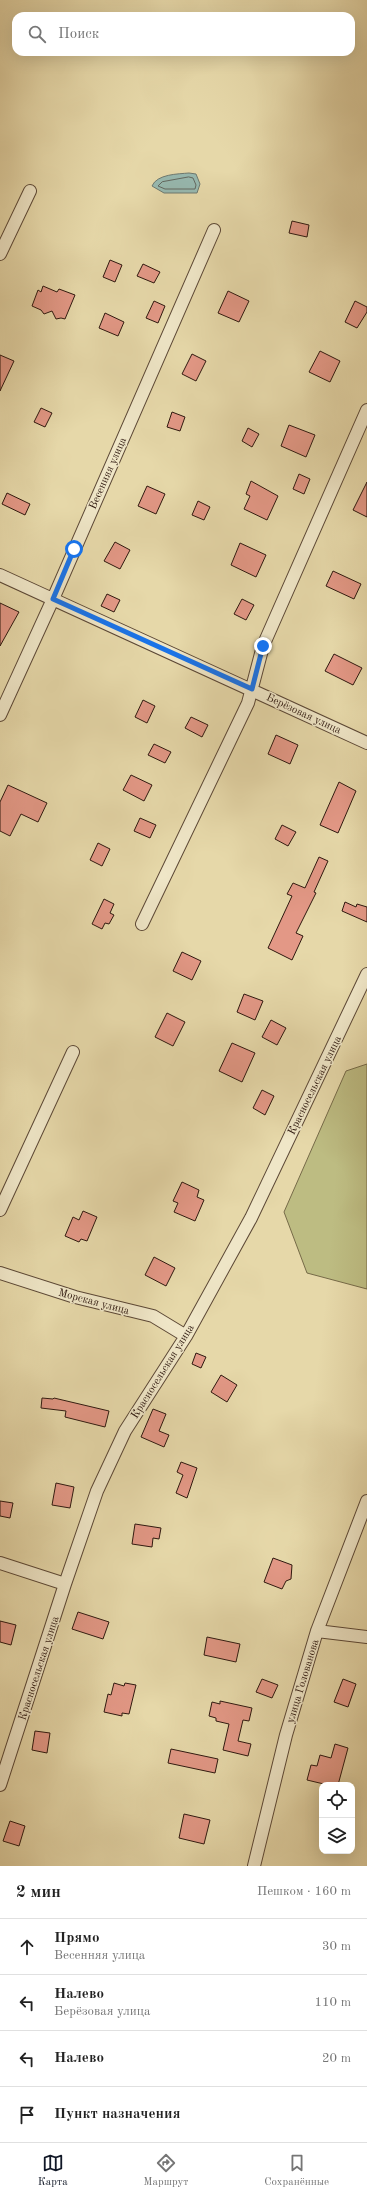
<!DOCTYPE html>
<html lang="ru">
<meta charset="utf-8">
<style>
:root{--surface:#fff;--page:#f6f6f6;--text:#222;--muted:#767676;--line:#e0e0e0;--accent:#111827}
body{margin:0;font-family:"Old Standard TT",serif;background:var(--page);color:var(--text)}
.controls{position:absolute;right:12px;bottom:12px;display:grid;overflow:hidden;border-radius:8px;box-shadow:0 4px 16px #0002}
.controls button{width:36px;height:36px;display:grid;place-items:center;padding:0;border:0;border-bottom:1px solid var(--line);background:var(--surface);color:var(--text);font:20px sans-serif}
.stop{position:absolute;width:12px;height:12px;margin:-9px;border:3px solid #1a73e8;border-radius:50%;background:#fff}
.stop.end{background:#1a73e8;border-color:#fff;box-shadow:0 1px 4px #0008}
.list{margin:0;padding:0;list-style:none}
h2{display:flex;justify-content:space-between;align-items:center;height:52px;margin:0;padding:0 16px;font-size:17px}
h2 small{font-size:13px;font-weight:400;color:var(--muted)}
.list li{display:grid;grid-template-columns:26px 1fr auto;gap:12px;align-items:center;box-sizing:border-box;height:56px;padding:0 16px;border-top:1px solid var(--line)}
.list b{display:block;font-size:15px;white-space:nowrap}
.list p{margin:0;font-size:13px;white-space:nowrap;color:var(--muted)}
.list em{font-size:13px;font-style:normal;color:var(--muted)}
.icon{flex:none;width:22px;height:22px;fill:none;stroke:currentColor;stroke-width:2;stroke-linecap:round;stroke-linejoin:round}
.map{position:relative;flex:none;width:367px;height:1866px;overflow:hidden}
.search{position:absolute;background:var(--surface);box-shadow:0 4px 16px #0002;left:12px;right:12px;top:12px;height:44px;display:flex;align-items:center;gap:10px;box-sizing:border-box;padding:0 14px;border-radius:12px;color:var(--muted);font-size:15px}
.sheet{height:276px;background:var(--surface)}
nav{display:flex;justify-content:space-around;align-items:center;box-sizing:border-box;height:56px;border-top:1px solid var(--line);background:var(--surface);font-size:11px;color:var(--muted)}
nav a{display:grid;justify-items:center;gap:2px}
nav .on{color:var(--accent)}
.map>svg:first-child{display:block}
.green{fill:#bdbc82;stroke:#766a48}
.water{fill:#97b9b0;stroke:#6d7970}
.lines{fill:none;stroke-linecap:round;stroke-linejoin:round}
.shore{stroke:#626860;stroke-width:1}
.building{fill:#e39886;stroke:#2e180f}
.minor-casing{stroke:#5c4836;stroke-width:14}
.minor{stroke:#efe6c7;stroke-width:12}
.route{stroke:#1a73e8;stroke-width:5}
.labels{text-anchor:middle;stroke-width:3;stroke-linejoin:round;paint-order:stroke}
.street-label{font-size:11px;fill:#2e180f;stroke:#efe6c7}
</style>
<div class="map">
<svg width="367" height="1866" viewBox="0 0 367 1866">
<rect width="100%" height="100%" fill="#e6d8a9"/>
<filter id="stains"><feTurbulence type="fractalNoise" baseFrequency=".005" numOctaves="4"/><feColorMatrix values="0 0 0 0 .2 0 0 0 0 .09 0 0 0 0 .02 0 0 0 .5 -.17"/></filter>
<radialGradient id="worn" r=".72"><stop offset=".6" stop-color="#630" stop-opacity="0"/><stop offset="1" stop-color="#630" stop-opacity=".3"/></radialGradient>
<path class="green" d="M367,1064V1289L307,1273L284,1212L346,1071Z"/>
<path class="water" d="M189,173L196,174L200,184L197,193H164L152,186C157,174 178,174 189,173Z"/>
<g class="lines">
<path class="shore" d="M189,177L193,178L196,185L195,189H165L158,186L162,182Z"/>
</g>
<path class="building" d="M292,221L309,225L307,237L289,233Z
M110,260L122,265L115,282L103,277Z
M143,264L160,272L154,283L137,276Z
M43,286L57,292L59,289L75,295L65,319L61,318L56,319L52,311L44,314L41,310L32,306L38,290L41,292Z
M228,291L249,301L239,322L218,313Z
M154,301L165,306L158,323L146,318Z
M355,301L367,307V312L357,328L345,322Z
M105,313L124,322L118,336L99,328Z
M320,351L340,361L330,382L309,372Z
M192,354L206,361L196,381L182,374Z
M0,355L14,361L0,391Z
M41,408L52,413L45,427L34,422Z
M172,412L185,417L180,431L167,427Z
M289,425L315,435L306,457L281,446Z
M248,428L259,434L252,447L242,441Z
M299,474L310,479L304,494L293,489Z
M251,481L278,496L267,520L244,509L250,496L246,494Z
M367,482V517L353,510Z
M147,486L165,494L156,514L138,506Z
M7,493L30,504L25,515L2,504Z
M198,501L210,507L204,520L192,515Z
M115,542L130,550L120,569L104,561Z
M240,543L266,555L256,577L231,565Z
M333,571L361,584L354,599L326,586Z
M107,594L120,600L114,612L101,606Z
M242,599L254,605L246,620L234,614Z
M0,603L19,612L0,646Z
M334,654L362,668L353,685L325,671Z
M143,700L155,706L147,723L135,717Z
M191,717L208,725L202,737L185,728Z
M276,735L298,745L290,764L268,754Z
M154,744L171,752L165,763L148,755Z
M131,775L152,785L144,801L123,790Z
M339,782L356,791L338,833L320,825Z
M8,785L47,803L38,822L21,814L10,836L0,831V802Z
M140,818L156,825L150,838L134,831Z
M282,825L296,832L288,846L275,839Z
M98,843L110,849L102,866L90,860Z
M319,857L328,861L314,892L316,893L296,933L303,936L292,960L268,948L292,896L287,894L293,883L305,888Z
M104,899L114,904L110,913L114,915L109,924L105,923L102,929L92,924Z
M345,902L356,907L357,904L367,907V922L342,911Z
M182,952L201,961L192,980L173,971Z
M244,994L263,1001L255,1020L237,1012Z
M167,1013L185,1022L173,1046L155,1037Z
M271,1020L286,1028L277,1045L262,1037Z
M232,1043L255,1053L242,1082L219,1071Z
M262,1090L274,1096L265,1115L253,1108Z
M182,1182L199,1190L197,1197L204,1200L195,1221L174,1212L178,1203L173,1201Z
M83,1211L97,1217L87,1241L81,1239L79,1242L65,1236L73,1217L79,1220Z
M154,1257L175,1268L166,1286L145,1275Z
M196,1353L206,1357L201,1368L192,1364Z
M221,1375L237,1385L227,1402L211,1392Z
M42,1398L53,1399L54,1398L109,1411L105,1427L65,1417L66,1411L41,1408Z
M153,1409L166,1414L159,1431L169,1435L164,1447L141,1437Z
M181,1462L197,1468L187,1498L176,1493L183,1475L177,1472Z
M56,1483L74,1487L70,1508L52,1505Z
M0,1501L13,1503L10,1518L0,1516Z
M135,1524L161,1528L159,1539L153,1538L152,1547L132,1544Z
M273,1558L292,1565L291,1579L286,1581L282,1589L264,1582Z
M78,1612L109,1622L103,1639L72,1629Z
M0,1621L16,1625L11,1645L0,1642Z
M207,1637L240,1644L236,1662L204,1655Z
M262,1679L278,1685L272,1698L256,1692Z
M343,1679L356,1684L348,1707L334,1702Z
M114,1683L124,1686L125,1683L136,1685L129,1714L122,1713V1716L104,1712L108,1694L111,1695Z
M220,1701L252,1708L249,1721L243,1720L238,1741L251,1744L248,1756L223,1750L229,1724L216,1721V1718L209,1716L212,1702L220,1704Z
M35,1731L50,1733L47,1753L32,1750Z
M335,1744L348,1748L338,1785H328L307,1780L311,1765L317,1766L320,1755L331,1758Z
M171,1749L218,1759L215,1773L168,1763Z
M184,1814L210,1820L204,1844L179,1838Z
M10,1821L25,1826L19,1846L3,1841Z"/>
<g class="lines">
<g class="minor-casing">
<path id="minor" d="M0,254L30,191
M0,575L367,743
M0,715L53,599L214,230
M142,924L248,703L263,646L367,410
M0,1210L73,1052
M0,1273L75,1297L153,1316L186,1336
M0,1563L65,1584
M317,1631L367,1637
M0,1785L65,1584L97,1491L125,1431L186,1336L251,1218L367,974
M254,1866L286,1735L317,1631L367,1501"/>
</g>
<use href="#minor" class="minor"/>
</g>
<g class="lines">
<path class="route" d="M74,549L53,599L252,689L263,646"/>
</g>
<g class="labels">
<g class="street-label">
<text transform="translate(107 473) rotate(-66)" y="4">Весенняя улица</text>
<text transform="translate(304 713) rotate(25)" y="4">Берёзовая улица</text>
<text transform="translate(314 1085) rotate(-64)" y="4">Красносельская улица</text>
<text transform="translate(94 1301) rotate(15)" y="4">Морская улица</text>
<text transform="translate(162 1371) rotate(-58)" y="4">Красносельская улица</text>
<text transform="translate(38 1668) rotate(-72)" y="4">Красносельская улица</text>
<text transform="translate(302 1681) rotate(-73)" y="4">улица Голованова</text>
</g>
</g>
<rect width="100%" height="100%" filter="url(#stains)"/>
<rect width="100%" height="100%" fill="url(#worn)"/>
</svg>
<div class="controls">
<button><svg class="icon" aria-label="locate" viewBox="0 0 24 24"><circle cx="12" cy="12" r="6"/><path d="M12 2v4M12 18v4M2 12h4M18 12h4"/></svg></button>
<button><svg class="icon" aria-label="layers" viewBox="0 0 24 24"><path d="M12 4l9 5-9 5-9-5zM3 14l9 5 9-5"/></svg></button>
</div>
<div class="stop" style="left:74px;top:549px"></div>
<div class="stop end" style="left:263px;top:646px"></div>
<div class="search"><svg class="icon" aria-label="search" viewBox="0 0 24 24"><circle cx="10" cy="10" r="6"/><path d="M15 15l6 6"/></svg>Поиск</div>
</div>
<section class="sheet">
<h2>2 мин<small>Пешком · 160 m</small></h2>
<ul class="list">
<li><svg class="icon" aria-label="ahead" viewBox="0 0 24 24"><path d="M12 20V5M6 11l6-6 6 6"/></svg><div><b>Прямо</b><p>Весенняя улица</p></div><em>30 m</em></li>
<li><svg class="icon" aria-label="left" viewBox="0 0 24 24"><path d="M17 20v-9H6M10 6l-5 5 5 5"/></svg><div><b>Налево</b><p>Берёзовая улица</p></div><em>110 m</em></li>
<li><svg class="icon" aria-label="left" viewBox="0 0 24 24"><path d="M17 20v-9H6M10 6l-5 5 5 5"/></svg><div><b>Налево</b></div><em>20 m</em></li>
<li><svg class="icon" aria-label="arrive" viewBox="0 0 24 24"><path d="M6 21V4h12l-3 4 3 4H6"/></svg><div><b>Пункт назначения</b></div></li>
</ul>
</section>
<nav>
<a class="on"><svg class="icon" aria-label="map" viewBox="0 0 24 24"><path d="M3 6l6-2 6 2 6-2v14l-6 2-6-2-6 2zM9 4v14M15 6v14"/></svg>Карта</a>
<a><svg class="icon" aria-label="directions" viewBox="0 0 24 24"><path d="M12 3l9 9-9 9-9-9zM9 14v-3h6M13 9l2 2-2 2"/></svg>Маршрут</a>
<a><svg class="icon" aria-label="saved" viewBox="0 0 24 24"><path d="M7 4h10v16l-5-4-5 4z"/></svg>Сохранённые</a>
</nav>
